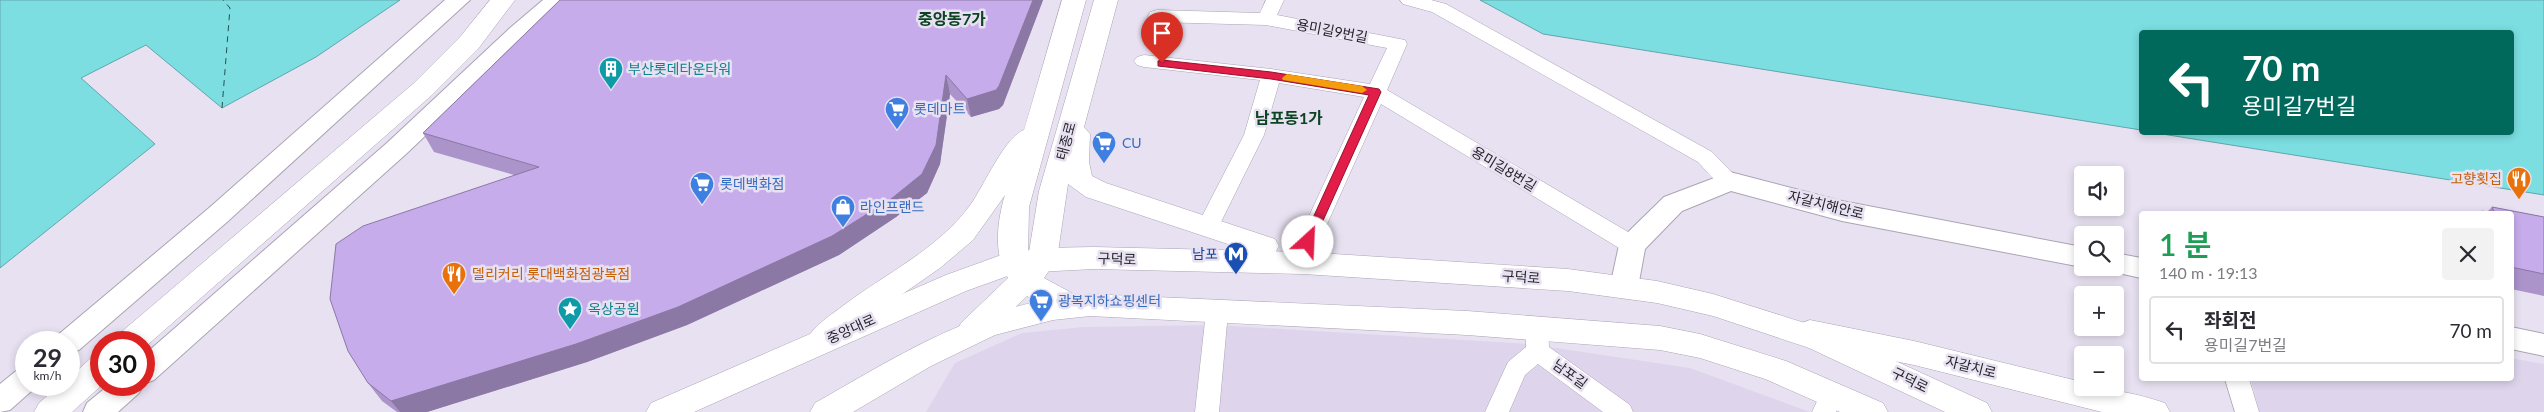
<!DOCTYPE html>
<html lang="ko">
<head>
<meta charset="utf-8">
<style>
  :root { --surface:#fff; --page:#f2f2f3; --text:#2b2b33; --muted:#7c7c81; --line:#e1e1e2 }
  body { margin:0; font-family:Lato,"Noto Sans KR",sans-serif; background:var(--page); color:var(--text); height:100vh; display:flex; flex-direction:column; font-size:19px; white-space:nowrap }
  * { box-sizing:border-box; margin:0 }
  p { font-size:16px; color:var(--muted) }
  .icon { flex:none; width:28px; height:28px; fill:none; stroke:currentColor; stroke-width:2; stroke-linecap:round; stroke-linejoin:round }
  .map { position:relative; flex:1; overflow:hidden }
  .sheet { position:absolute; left:2139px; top:211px; width:375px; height:170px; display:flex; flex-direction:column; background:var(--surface); border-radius:5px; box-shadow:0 2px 8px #0003 }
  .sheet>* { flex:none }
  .banner { position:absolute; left:2139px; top:30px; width:375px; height:105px; border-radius:5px; box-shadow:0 2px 8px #0003; background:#00695c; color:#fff; overflow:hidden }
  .tools { position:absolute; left:2074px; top:166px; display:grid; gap:10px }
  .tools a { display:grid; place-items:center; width:50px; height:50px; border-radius:5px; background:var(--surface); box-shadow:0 2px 8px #0003; font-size:25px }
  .speed { position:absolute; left:15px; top:331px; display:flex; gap:10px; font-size:25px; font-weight:700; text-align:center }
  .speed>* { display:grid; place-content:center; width:65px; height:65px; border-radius:50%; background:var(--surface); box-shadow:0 2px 8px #0003; line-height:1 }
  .speed small { font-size:12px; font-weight:400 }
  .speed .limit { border:8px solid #d22; background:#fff; color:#111 }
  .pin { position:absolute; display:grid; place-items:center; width:42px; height:42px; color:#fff; margin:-51px -21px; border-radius:50% 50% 50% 0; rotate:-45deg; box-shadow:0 0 5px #0007 }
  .pin .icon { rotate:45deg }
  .me { position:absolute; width:55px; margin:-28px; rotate:25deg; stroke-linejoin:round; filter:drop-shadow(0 0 4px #0008) }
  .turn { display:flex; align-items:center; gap:18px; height:105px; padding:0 20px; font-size:22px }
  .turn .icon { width:65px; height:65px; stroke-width:2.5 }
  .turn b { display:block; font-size:35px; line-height:42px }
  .round { display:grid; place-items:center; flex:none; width:52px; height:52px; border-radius:5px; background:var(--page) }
  .headline { display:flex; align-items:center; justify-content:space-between; height:85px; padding:0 20px }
  h1 { font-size:30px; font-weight:600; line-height:38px; color:#1e9e55 }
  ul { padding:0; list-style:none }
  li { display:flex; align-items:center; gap:15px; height:68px; margin:0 10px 8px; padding:0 10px; border:2px solid var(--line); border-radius:5px }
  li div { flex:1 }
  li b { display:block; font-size:19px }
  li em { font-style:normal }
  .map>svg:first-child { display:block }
  .built { fill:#ded5ec }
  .water { fill:#7cdee1; stroke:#62a6aa }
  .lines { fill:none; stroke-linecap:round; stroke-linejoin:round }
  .ferry { stroke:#245152; stroke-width:1; stroke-dasharray:6 5; stroke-linecap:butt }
  .minor-casing { stroke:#aba4b3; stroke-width:1 }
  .tertiary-casing { stroke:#aba4b3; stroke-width:2 }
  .secondary-casing { stroke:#aba4b3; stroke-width:1 }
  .primary-casing { stroke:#aba4b3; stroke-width:1 }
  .minor { fill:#fff; fill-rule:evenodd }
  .tertiary { fill:#fff; fill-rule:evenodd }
  .secondary { fill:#fff; fill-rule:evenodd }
  .primary { fill:#fff; fill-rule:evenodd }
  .wall { fill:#ab94ca }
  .shaded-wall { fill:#8b78a4 }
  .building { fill:#c7aceb; stroke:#8b78a4 }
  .route { fill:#e11d48; stroke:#92132f }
  .slow { fill:#f59e0b }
  .labels { text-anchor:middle; stroke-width:5; stroke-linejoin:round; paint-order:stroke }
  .street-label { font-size:14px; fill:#27252b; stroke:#e8e1f1 }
  .culture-label { font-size:14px; fill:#0d838f; stroke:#e8e1f1; text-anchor:start }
  .shop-label { font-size:14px; fill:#366cbe; stroke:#e8e1f1; text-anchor:start }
  .food-label { font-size:14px; fill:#c56008; stroke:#e8e1f1; text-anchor:end }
  .transit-label { font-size:14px; fill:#164399; stroke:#e8e1f1; text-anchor:end }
  .quarter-label { font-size:16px; font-weight:bold; fill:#0c4423; stroke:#e8e1f1 }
</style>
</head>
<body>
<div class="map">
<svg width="2544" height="412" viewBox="0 0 2544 412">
  <rect width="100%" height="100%" fill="#e8e1f1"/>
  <!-- built -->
  <path class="built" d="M1216,325L1529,344L1690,368L1810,412H926L955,363L1022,333L1083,327Z
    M2511,358L2544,364V412H2259L2251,379H2511Z"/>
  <!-- water -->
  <path class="water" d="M0,0H400L316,57L222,108L146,45L81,78L155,144L0,268Z
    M1480,0H2544V195L2156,133L2511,132V32H2141V130L1543,34Z"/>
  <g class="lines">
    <!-- ferry -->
    <path class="ferry" d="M222,108L230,8L223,0"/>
    <defs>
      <path id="minor" d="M1266,0H1284L1277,15L1405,40L1407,44L1387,90L1640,239L1643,245L1640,251L1632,253L1624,251L1381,104L1319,242L1311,269L1303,271L1295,269L1292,263L1297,242L1364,97L1279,83L1264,135L1219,226L1216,232L1208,234L1200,232L1197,226L1244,135L1260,80L1144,67L1137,65L1134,61L1137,57L1144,55L1271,69L1370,84L1387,48L1266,25L1157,22L1150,20L1148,16L1150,12L1157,10L1260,13Z
        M1400,0H1431L1446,4L1712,152L1740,181L1737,186C1720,191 1709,173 1698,162L1432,12L1403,4Z
        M1217,303L1225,306L1228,312L1219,412H1195L1206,312L1209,306Z
        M1537,318L1545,321L1548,327L1549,347L1630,405L1633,412H1603L1538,364L1525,375L1509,412H1485L1508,362L1526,347V327L1529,321Z
        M2225,379H2249L2259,412H2235Z
        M1832,383L1840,386L1844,393L1836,412H1812L1824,386Z"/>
      <path id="tertiary" d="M445,0H470L227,222L79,350L69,353V342H55L59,334L209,208Z
        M543,0H568L406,154L154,380L144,384V355L388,142L510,28Z
        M1730,172L1842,201L2082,247V267L1842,221L1731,191L1682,211L1645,249L1638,287L1634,295L1624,298L1614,295L1610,287L1619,245L1622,238L1664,197Z
        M2115,253L2141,258V278L2105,270L2104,268H2115Z
        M2511,327L2544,334V356L2511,349Z
        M26,367V385H38L36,387L10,410L0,412V384L16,371Z
        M109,385H144L139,393L118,412H83L87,403Z"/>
      <path id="secondary" d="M490,0H515L478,49L432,95L144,348V342H115L119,334L414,83L460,37Z
        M1062,0H1086L1029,207L1028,258L1039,191L1094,0H1118L1084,127L1090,134L1089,162L1092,176L1106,183L1275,239L1279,246L1275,253L1265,257L1255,253L1086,197L1068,184L1057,259L1044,278L1081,298L1086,306L1081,314C1062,320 1043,306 1027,296L983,339L972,343L961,339L957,331L961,323L1008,278C993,255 997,221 1005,195L973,240L940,268L881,309L833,347L822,351L811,347L807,339C814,326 828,317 840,308C884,274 938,250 971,204C983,187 1006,135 1024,130Z
        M1810,320L1914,341L2082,382V388C2111,388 2138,394 2165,403L2170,412H2102L1914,365L1810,344L1799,340L1795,332L1799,324Z
        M101,356L102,385L72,412H34L39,403L60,385H69V378L90,359Z"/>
      <path id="primary" d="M1094,247L1303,252L1568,269L1657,281L1713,294L1830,331L1987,403L1992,412H1945L1809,348L1713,316L1657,303L1568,291L1303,274L1094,269L1016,273L966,291L694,412H646L651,403L946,275L1004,254L1043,248Z
        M1090,294L1467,311L1660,326L1700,334L1786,361L1883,403L1888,412H1840L1765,379L1700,358L1660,350L1467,335L1090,316L1053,320L995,335L931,366L853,412H810L815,403C908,350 980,303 1090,294Z"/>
    </defs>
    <!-- minor casing -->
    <use href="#minor" class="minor-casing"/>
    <!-- tertiary casing -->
    <use href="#tertiary" class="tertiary-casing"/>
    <!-- secondary casing -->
    <use href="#secondary" class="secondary-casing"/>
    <!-- primary casing -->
    <use href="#primary" class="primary-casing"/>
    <!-- minor -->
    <use href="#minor" class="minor"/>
    <!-- tertiary -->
    <use href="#tertiary" class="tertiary"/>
    <!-- secondary -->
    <use href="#secondary" class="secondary"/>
    <!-- primary -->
    <use href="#primary" class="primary"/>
  </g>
  <!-- wall -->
  <path class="wall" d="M560,0H1043L1003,105L999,109L971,117L950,94L940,164L927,193L896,217L839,255L687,325L587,362L427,412H397L382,401L368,383L514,175L434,152L423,133Z
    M2492,207L2544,217V296L2511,289V214H2480L2482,211L2487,212Z"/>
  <!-- shaded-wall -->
  <path class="shaded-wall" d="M1033,0H1043L1003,105L999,109L971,117L967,99Z
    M946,75L950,94L940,164L927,193L896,217L839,255L687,325L587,362L427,412H400L391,401Z"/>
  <!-- building -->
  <path class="building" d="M560,0H1033L999,86L996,90L967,99L946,75L936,145L922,174L891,199L832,236L678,307L576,344L391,401L368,383L348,351L330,299L336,244L363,226L539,167L423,133Z
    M2492,207L2544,217V274L2511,267V214H2495Z
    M2482,211L2494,214H2483Z"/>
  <!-- route -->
  <path class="route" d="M1162,60L1271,72L1379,89L1381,92L1312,245H1304L1302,242L1369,95L1271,79L1158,66V61Z"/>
  <!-- slow -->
  <path class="slow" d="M1287,74L1362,86L1367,90L1362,93L1283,80L1282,78Z"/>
  <!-- icons -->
  <defs>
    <symbol id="building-pin" viewBox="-11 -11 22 30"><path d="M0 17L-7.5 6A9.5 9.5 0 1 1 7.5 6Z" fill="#0f9aa8" stroke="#e8e1f1"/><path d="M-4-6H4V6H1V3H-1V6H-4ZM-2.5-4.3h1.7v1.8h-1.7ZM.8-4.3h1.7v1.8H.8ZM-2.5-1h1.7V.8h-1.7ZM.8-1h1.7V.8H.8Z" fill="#fff"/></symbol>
    <symbol id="supermarket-pin" viewBox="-11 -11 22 30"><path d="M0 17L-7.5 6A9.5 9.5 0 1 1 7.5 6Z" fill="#3f7fe0" stroke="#e8e1f1"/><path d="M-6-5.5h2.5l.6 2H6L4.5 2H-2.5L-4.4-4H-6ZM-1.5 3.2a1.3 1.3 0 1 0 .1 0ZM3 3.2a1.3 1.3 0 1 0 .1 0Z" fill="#fff"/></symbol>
    <symbol id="restaurant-pin" viewBox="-11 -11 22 30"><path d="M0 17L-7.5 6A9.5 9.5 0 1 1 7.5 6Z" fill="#e8710a" stroke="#e8e1f1"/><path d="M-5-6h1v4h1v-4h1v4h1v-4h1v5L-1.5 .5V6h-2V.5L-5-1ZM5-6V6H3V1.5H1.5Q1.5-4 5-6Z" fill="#fff"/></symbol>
    <symbol id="shop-pin" viewBox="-11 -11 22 30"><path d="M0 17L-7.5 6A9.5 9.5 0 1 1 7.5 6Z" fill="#3f7fe0" stroke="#e8e1f1"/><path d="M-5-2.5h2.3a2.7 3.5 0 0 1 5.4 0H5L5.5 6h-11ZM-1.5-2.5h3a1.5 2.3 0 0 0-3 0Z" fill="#fff"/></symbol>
    <symbol id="metro-pin" viewBox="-11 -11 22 30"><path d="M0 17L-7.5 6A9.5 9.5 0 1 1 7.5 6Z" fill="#1a4fb4" stroke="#e8e1f1"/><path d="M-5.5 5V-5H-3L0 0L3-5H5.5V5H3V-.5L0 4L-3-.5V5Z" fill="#fff"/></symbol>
    <symbol id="sight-pin" viewBox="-11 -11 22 30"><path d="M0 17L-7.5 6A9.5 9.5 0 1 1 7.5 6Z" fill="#0f9aa8" stroke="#e8e1f1"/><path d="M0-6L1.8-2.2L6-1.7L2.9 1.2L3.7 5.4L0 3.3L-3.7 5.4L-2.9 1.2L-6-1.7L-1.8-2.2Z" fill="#fff"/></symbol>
  </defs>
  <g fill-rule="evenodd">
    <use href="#building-pin" x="597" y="55" width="28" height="38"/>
    <use href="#supermarket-pin" x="883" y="95" width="28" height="38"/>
    <use href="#supermarket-pin" x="1090" y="129" width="28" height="38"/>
    <use href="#restaurant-pin" x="2505" y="165" width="28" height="38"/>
    <use href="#supermarket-pin" x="688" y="170" width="28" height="38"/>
    <use href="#shop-pin" x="829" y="193" width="28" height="38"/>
    <use href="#metro-pin" x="1222" y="240" width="28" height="38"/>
    <use href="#restaurant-pin" x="440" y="260" width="28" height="38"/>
    <use href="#supermarket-pin" x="1027" y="287" width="28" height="38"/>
    <use href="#sight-pin" x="556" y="295" width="28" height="38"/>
  </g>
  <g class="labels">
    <!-- street labels -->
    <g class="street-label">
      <text transform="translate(1332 31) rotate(11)" y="5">용미길9번길</text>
      <text transform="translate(1066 141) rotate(-75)" y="5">태종로</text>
      <text transform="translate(1504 169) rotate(31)" y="5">용미길8번길</text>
      <text transform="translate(1826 205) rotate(14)" y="5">자갈치해안로</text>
      <text transform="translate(1117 259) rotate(2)" y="5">구덕로</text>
      <text transform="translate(1521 277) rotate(4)" y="5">구덕로</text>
      <text transform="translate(851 329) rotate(-24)" y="5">중앙대로</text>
      <text transform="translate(1971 367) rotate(14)" y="5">자갈치로</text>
      <text transform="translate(1570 374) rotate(36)" y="5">남포길</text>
      <text transform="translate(1910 380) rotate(26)" y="5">구덕로</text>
    </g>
    <!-- culture labels -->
    <g class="culture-label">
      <text x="628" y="74">부산롯데타운타워</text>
      <text x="588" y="314">옥상공원</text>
    </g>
    <!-- shop labels -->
    <g class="shop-label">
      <text x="914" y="114">롯데마트</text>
      <text x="1122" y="148">CU</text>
      <text x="720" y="189">롯데백화점</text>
      <text x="860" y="212">라인프랜드</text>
      <text x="1058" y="306">광복지하쇼핑센터</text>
    </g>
    <!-- food labels -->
    <g class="food-label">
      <text x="2502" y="184">고향횟집</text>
      <text x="472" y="279" text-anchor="start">델리커리 롯대백화점광복점</text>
    </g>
    <!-- transit labels -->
    <g class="transit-label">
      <text x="1218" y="259">남포</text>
    </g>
    <!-- quarter labels -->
    <g class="quarter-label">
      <text x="952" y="25">중앙동7가</text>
      <text x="1289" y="124">남포동1가</text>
    </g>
  </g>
</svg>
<div class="tools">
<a><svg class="icon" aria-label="sound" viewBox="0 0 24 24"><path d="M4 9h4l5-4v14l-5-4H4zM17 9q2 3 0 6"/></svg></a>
<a><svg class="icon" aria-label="search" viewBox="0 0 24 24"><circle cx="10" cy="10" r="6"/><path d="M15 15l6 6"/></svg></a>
<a>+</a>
<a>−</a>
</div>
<div class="speed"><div>29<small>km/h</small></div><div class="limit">30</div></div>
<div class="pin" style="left:1162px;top:63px;background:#d93025"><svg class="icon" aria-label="arrive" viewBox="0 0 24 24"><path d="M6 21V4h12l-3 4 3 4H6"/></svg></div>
<svg class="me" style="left:1308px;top:242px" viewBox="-20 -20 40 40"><circle r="19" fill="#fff"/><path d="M0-13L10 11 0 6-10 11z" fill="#e11d48"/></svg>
<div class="banner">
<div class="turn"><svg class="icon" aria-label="left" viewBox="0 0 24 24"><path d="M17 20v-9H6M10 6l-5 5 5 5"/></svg><div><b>70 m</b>용미길7번길</div></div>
</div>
<section class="sheet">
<div class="headline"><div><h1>1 분</h1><p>140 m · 19:13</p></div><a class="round"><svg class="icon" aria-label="close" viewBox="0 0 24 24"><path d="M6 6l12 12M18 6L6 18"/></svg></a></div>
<ul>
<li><svg class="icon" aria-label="left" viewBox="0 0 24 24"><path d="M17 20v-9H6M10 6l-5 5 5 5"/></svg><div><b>좌회전</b><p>용미길7번길</p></div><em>70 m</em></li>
</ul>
</section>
</div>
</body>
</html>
